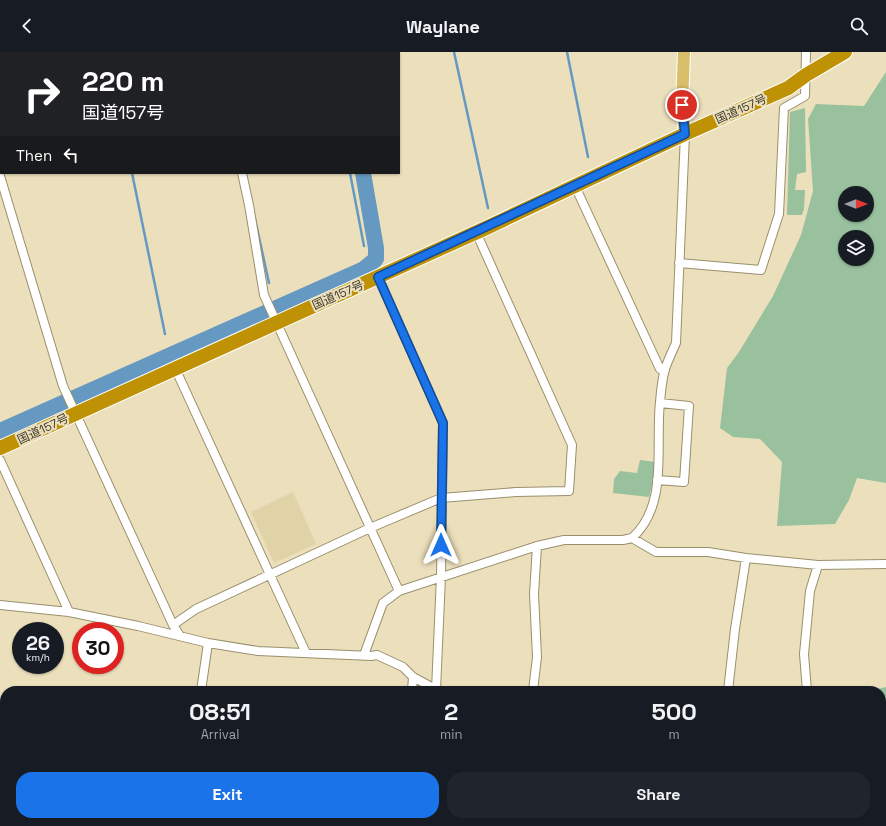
<!DOCTYPE html>
<html lang="en">
<head>
<meta charset="utf-8">
<style>
  :root { --surface:#171b24; --page:#20242c; --text:#f1f3f6; --muted:#9ea1a6; --accent:#1a73e8 }
  body { margin:0; font-family:"Space Grotesk","Noto Sans JP",sans-serif; background:var(--page); color:var(--text); height:100vh; display:flex; flex-direction:column; font-size:15px; white-space:nowrap }
  * { box-sizing:border-box; margin:0 }
  p { font-size:13px; color:var(--muted) }
  .icon { flex:none; width:22px; height:22px; fill:none; stroke:currentColor; stroke-width:2; stroke-linecap:round; stroke-linejoin:round }
  .map { position:relative; flex:1; overflow:hidden }
  .side { position:absolute; left:0px; top:634px; width:886px; height:140px; display:flex; flex-direction:column; background:var(--surface); border-radius:16px 16px 0 0; box-shadow:0 1px 3px #0004 }
  .side>* { flex:none }
  .banner { position:absolute; left:0px; top:0px; width:400px; height:122px; box-shadow:0 1px 3px #0004; background:#202124; color:#fff; overflow:hidden }
  .needle { width:26px; rotate:90deg }
  .fabs { position:absolute; left:838px; top:134px; display:grid; gap:8px }
  .fabs a { display:grid; place-items:center; width:36px; height:36px; border-radius:50%; background:var(--surface); box-shadow:0 1px 3px #0004; font-size:20px }
  .speed { position:absolute; left:12px; top:570px; display:flex; gap:8px; font-size:20px; font-weight:700; text-align:center }
  .speed>* { display:grid; place-content:center; width:52px; height:52px; border-radius:50%; background:var(--surface); box-shadow:0 1px 3px #0004; line-height:1 }
  .speed small { font-size:10px; font-weight:400 }
  .speed .limit { border:6px solid #d22; background:#fff; color:#111 }
  .pin { position:absolute; display:grid; place-items:center; width:34px; height:34px; color:#fff; margin:-17px; border:2px solid #fff; border-radius:50%; box-shadow:0 1px 4px #0007 }
  .me { position:absolute; width:44px; margin:-22px; rotate:0deg; stroke-linejoin:round; filter:drop-shadow(0 0 3px #0008) }
  .turn { display:flex; align-items:center; gap:14px; height:84px; padding:0 16px; font-size:18px }
  .turn .icon { width:52px; height:52px; stroke-width:2.5 }
  .turn b { display:block; font-size:28px; line-height:34px }
  .then { display:flex; align-items:center; height:38px; padding:0 16px; background:#0003; gap:8px; font-size:15px }
  .eta { display:flex; justify-content:space-evenly; align-items:center; height:68px; text-align:center }
  .eta b { font-size:24px; font-weight:700; line-height:28px }
  .cta { display:flex; gap:8px; margin-top:auto; padding:8px 16px }
  .cta a { flex:1; height:46px; border-radius:16px; background:var(--accent); color:#fff; font-size:16px; font-weight:700; line-height:46px; text-align:center }
  .cta a+a { background:var(--page); color:var(--text) }
  header { display:flex; justify-content:space-between; align-items:center; height:52px; padding:0 16px; background:var(--surface); font-size:18px; font-weight:700 }
  .map>svg:first-child { display:block }
  .built { fill:#e1d3a8 }
  .green { fill:#99c19d; fill-rule:evenodd }
  .lines { fill:none; stroke-linecap:round; stroke-linejoin:round }
  .stream { stroke:#6599c1; stroke-width:2.5 }
  .river { stroke:#6599c1; stroke-width:16 }
  .street-casing { stroke:#9a8f6d; stroke-width:10 }
  .primary-casing { stroke:#fff; stroke-width:14 }
  .highway-casing { stroke:#fff; stroke-width:16 }
  .street { stroke:#fff; stroke-width:8 }
  .primary { stroke:#d9be69; stroke-width:12 }
  .highway { stroke:#bf9205; stroke-width:14 }
  .rail-casing { stroke:#645d4b; stroke-width:4 }
  .rail { stroke:#ece0bc; stroke-width:2.5; stroke-dasharray:8; stroke-linecap:butt }
  .route-casing { stroke:#114b97; stroke-width:10 }
  .route { stroke:#1a73e8; stroke-width:7 }
  .labels { text-anchor:middle; stroke-width:4; stroke-linejoin:round; paint-order:stroke }
  .street-label { font-size:12px; fill:#403b2d; stroke:#ece0bc }
</style>
</head>
<body>
<header><svg class="icon" aria-label="back" viewBox="0 0 24 24"><path d="M15 5l-7 7 7 7"/></svg>Waylane<svg class="icon" aria-label="search" viewBox="0 0 24 24"><circle cx="10" cy="10" r="6"/><path d="M15 15l6 6"/></svg></header>
<div class="map">
<svg width="886" height="774" viewBox="0 0 886 774">
  <rect width="100%" height="100%" fill="#ece0bc"/>
  <!-- built -->
  <path class="built" d="M293,440L316,492L274,511L251,460Z"/>
  <!-- green -->
  <path class="green" d="M886,20V431L857,426L849,448L835,472L777,474L782,410L760,387L733,385L720,376L727,316L739,300L773,244L801,183L813,139L808,67L816,52L864,54ZM845,141H867V163H845ZM845,185H867V207H845Z
    M805,56L806,120L797,122L795,138H805L804,157L802,163H787L790,60Z
    M640,408L656,410L654,426L649,445L613,441L614,427L620,419L637,421Z
    M886,635V758L881,756V639H869Z
    M0,744L5,747V769H81L89,774H0Z"/>
  <g class="lines">
    <!-- stream -->
    <path class="stream" d="M220,0V1
      M326,0L327,1
      M454,0L488,156
      M567,0L588,105
      M132,121L165,282
      M350,121L364,194
      M255,167L269,231"/>
    <!-- river -->
    <path class="river" d="M339,0V1
      M0,379L364,217L376,207V196L363,121
      M0,722L5,724
      M131,769L141,774"/>
    <defs>
      <path id="street" d="M215,0V1
        M16,1L17,0
        M0,15L1,14
        M242,121L249,153L264,243L399,539
        M0,124L63,334L173,573L180,584
        M575,134L660,317L665,318
        M679,211L761,218L779,162L784,56L805,44L806,0
        M378,225L443,371L441,524L436,638
        M175,316L306,601
        M0,408L69,560
        M657,428L684,430L689,354L660,351
        M632,486C669,453 655,395 660,350C661,339 662,327 665,317C668,308 672,300 676,291L685,82
        M0,553L69,560L138,574L208,591L258,599L371,604L377,603L403,615L413,625L439,639
        M173,573L196,557L370,476L441,446L516,440L569,439L572,393L476,180
        M364,603L383,551L399,539L537,494L564,488H623L632,486L656,500H708L746,506L818,513L886,512
        M201,639L208,591
        M412,639L413,625
        M533,639L537,605L534,542L537,494
        M728,639L735,577L746,506
        M807,639L804,602L810,539L818,513
        M194,769L196,774
        M635,769L636,774
        M861,769L862,774
        M374,774L375,769
        M697,774L699,769"/>
      <path id="primary" d="M684,0L682,53L685,82"/>
      <path id="highway" d="M0,396L486,176L685,82L788,36L806,23L845,0"/>
    </defs>
    <!-- street casing -->
    <use href="#street" class="street-casing"/>
    <!-- primary casing -->
    <use href="#primary" class="primary-casing"/>
    <!-- highway casing -->
    <use href="#highway" class="highway-casing"/>
    <!-- street -->
    <use href="#street" class="street"/>
    <!-- primary -->
    <use href="#primary" class="primary"/>
    <!-- highway -->
    <use href="#highway" class="highway"/>
    <defs>
      <path id="rail" d="M97,1L102,0
        M0,20H1"/>
    </defs>
    <!-- rail casing -->
    <use href="#rail" class="rail-casing"/>
    <!-- rail -->
    <use href="#rail" class="rail"/>
  </g>
  <g class="lines">
    <defs>
      <path id="route" d="M441,493L443,371L378,225L685,82L682,53"/>
    </defs>
    <!-- route casing -->
    <use href="#route" class="route-casing"/>
    <!-- route -->
    <use href="#route" class="route"/>
  </g>
  <g class="labels">
    <!-- street labels -->
    <g class="street-label">
      <text transform="translate(741 57) rotate(-24)" y="4">国道157号</text>
      <text transform="translate(338 243) rotate(-24)" y="4">国道157号</text>
      <text transform="translate(43 377) rotate(-25)" y="4">国道157号</text>
    </g>
  </g>
</svg>
<div class="fabs">
<a><svg class="needle" viewBox="-14 -14 28 28"><path d="M0-13l5 13h-10z" fill="#e53935"/><path d="M0 13l5-13h-10z" fill="#9ea1a6"/></svg></a>
<a><svg class="icon" aria-label="layers" viewBox="0 0 24 24"><path d="M12 4l9 5-9 5-9-5zM3 14l9 5 9-5"/></svg></a>
</div>
<div class="speed"><div>26<small>km/h</small></div><div class="limit">30</div></div>
<div class="pin" style="left:682px;top:53px;background:#d93025"><svg class="icon" aria-label="arrive" viewBox="0 0 24 24"><path d="M6 21V4h12l-3 4 3 4H6"/></svg></div>
<svg class="me" style="left:441px;top:493px" viewBox="-20 -20 40 40"><path d="M0-17L14 15 0 8-14 15z" fill="#1a73e8" stroke="#fff" stroke-width="4"/></svg>
<div class="banner">
<div class="turn"><svg class="icon" aria-label="right" viewBox="0 0 24 24"><path d="M7 20v-9h11M14 6l5 5-5 5"/></svg><div><b>220 m</b>国道157号</div></div>
<div class="then">Then<svg class="icon" aria-label="left" viewBox="0 0 24 24"><path d="M17 20v-9H6M10 6l-5 5 5 5"/></svg></div>
</div>
<section class="side">
<div class="eta">
<div><b>08:51</b><p>Arrival</p></div>
<div><b>2</b><p>min</p></div>
<div><b>500</b><p>m</p></div>
</div>
<div class="cta"><a>Exit</a><a>Share</a></div>
</section>
</div>
</body>
</html>
